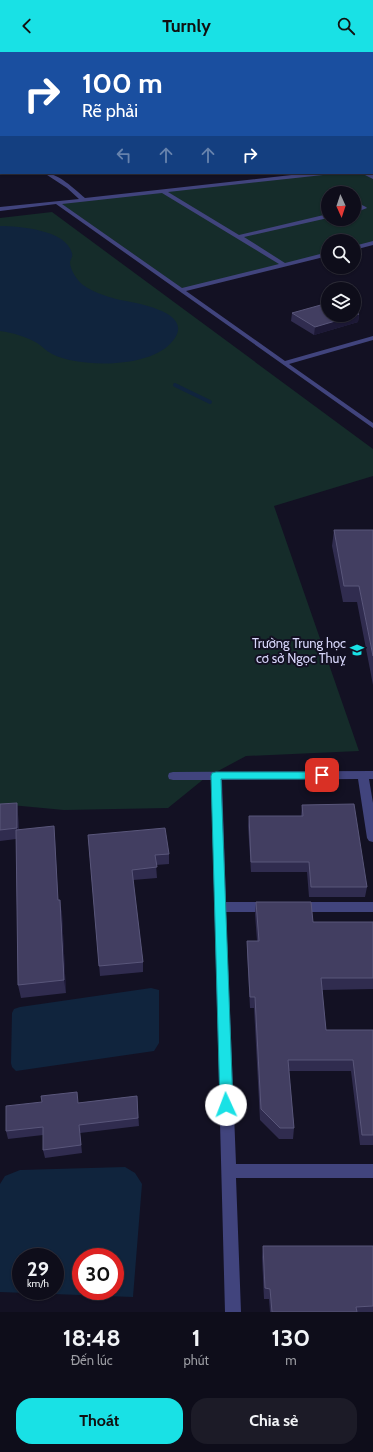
<!DOCTYPE html>
<html lang="vi">
<head>
<meta charset="utf-8">
<style>
  :root { --surface:#0e0d1a; --page:#1c1b27; --text:#f1f3f6; --muted:#9b9ca2; --line:#2e2d39; --accent:#19e1e5 }
  body { margin:0; font-family:Cabin,sans-serif; background:var(--page); color:var(--text); height:100vh; display:flex; flex-direction:column; font-size:15px; white-space:nowrap }
  * { box-sizing:border-box; margin:0 }
  p { font-size:13px; color:var(--muted) }
  .icon { flex:none; width:22px; height:22px; fill:none; stroke:currentColor; stroke-width:2; stroke-linecap:round; stroke-linejoin:round }
  .map { position:relative; height:1260px; overflow:hidden }
  .side { display:flex; flex-direction:column; background:var(--surface); flex:1 }
  .side>* { flex:none }
  .hud { position:absolute; left:0px; top:0px; width:373px; height:122px; box-shadow:0 1px 3px #0004,0 0 0 1px var(--line); background:#1a4fa0; color:#fff; overflow:hidden }
  .needle { width:26px; rotate:177deg }
  .tools { position:absolute; left:321px; top:134px; display:grid; gap:8px }
  .tools a { display:grid; place-items:center; width:40px; height:40px; border-radius:50%; background:var(--surface); box-shadow:0 1px 3px #0004,0 0 0 1px var(--line); font-size:20px }
  .speed { position:absolute; left:12px; top:1196px; display:flex; gap:8px; font-size:20px; font-weight:700; text-align:center }
  .speed>* { display:grid; place-content:center; width:52px; height:52px; border-radius:50%; background:var(--surface); box-shadow:0 1px 3px #0004,0 0 0 1px var(--line); line-height:1 }
  .speed small { font-size:10px; font-weight:400 }
  .speed .limit { border:6px solid #d22; background:#fff; color:#111 }
  .pin { position:absolute; display:grid; place-items:center; width:34px; height:34px; color:#fff; margin:-17px; border-radius:8px; box-shadow:0 2px 6px #0006 }
  .me { position:absolute; width:44px; margin:-22px; rotate:358deg; stroke-linejoin:round; filter:drop-shadow(0 0 3px #0008) }
  .turn { display:flex; align-items:center; gap:14px; height:84px; padding:0 16px; font-size:18px }
  .turn .icon { width:52px; height:52px; stroke-width:2.5 }
  .turn b { display:block; font-size:28px; line-height:34px }
  .lanes { display:flex; align-items:center; height:38px; padding:0 16px; background:#0003; justify-content:center; gap:20px; direction:ltr }
  .lanes .off { opacity:.35 }
  .eta { display:flex; justify-content:space-evenly; align-items:center; height:68px; text-align:center }
  .eta b { font-size:24px; font-weight:800; line-height:28px }
  .primary-button { display:flex; gap:8px; margin-top:auto; padding:8px 16px }
  .primary-button a { flex:1; height:46px; border-radius:16px; background:var(--accent); color:#111; font-size:16px; font-weight:800; line-height:46px; text-align:center }
  .primary-button a+a { background:var(--page); color:var(--text) }
  header { display:flex; justify-content:space-between; align-items:center; height:52px; padding:0 16px; background:var(--accent); color:#111; font-size:18px; font-weight:800 }
  .map>svg:first-child { display:block }
  .green { fill:#152c2a; fill-rule:evenodd }
  .water { fill:#10243d; fill-rule:evenodd }
  .lines { fill:none; stroke-linecap:round; stroke-linejoin:round }
  .stream { stroke:#10243d; stroke-width:4 }
  .minor { fill:#41447d; fill-rule:evenodd }
  .major { fill:#b26aef; fill-rule:evenodd }
  .wall { fill:#302c4f }
  .shaded-wall { fill:#1d1936 }
  .building { fill:#423e61; stroke:#59567a }
  .route { fill:#19e1e5; stroke:#109295 }
  .labels { text-anchor:middle; stroke-width:4; stroke-linejoin:round; paint-order:stroke }
  .poi-label { font-size:13px; fill:#d8d7fb; stroke:#131123; text-anchor:end }
</style>
</head>
<body>
<header><svg class="icon" aria-label="back" viewBox="0 0 24 24"><path d="M15 5l-7 7 7 7"/></svg>Turnly<svg class="icon" aria-label="search" viewBox="0 0 24 24"><circle cx="10" cy="10" r="6"/><path d="M15 15l6 6"/></svg></header>
<div class="map">
<svg width="373" height="1260" viewBox="0 0 373 1260">
  <rect width="100%" height="100%" fill="#131123"/>
  <!-- green -->
  <path class="green" d="M317,121H364L373,125V191L354,196V189H328V202L181,238L58,151ZM328,141H354V167H328Z
    M52,160L373,397V424L274,454L359,699L246,704L205,726L168,756L64,758L0,752V166Z"/>
  <!-- water -->
  <path class="water" d="M0,174C20,174 66,178 72,201C73,205 71,206 70,210C70,218 77,228 83,233C93,240 105,244 116,247C135,251 201,260 170,292C147,316 80,316 52,302C46,299 42,294 37,291C25,284 13,281 0,279Z
    M151,936L159,938V991L154,999L16,1019L12,1015L11,1011L12,961L14,957L20,955Z
    M125,1115L135,1121L142,1132L133,1245L0,1240V1132L5,1124L20,1118ZM21,1205H55V1239H21ZM81,1205H115V1239H81Z"/>
  <g class="lines">
    <!-- stream -->
    <path class="stream" d="M175,333L210,350"/>
    <!-- minor -->
    <path class="minor" d="M118,0H123L124,1H119Z
      M132,0H135L136,1H131Z
      M149,0H154L155,1H150Z
      M164,0H170L171,1H165Z
      M208,0H213L214,1H209Z
      M0,5H1V7H0Z
      M372,30H373V32H372Z
      M0,37H1V39H0Z
      M0,48H1V50H0Z
      M372,74H373V77H372Z
      M0,79H1V81H0Z
      M0,109H1V111H0Z
      M44,121C59,121 74,137 85,146L309,121H326L323,123L168,140L239,183L328,162V166L244,185L285,211L328,200V204L186,239L285,309L373,284V288L289,312L373,371V376L56,152L0,159V155L79,147L67,136ZM162,141L279,212L182,236L62,152Z
      M361,121H368L373,123V127Z
      M331,137L337,141H330L328,139Z
      M354,149L366,155L367,156L354,161V157L359,156L354,153Z
      M373,189V193L354,198V194Z
      M373,719V727H369L373,751V790L369,789L367,786L358,727L222,728L226,850H269L273,851L275,855L273,859L269,860H226L236,1112H373V1126H236L241,1260H225L211,728H173L169,727L168,724L169,721L173,720Z
      M299,850H373V860H299L295,859L293,855L295,851Z"/>
    <!-- major -->
    <path class="major" d="M0,23H1V25H0Z"/>
  </g>
  <!-- wall -->
  <path class="wall" d="M292,261L359,262L358,270L314,283L291,269Z
    M334,478H373V633L357,550H343L332,494Z
    M0,752L18,762L19,777L55,787L58,848L62,861L66,941L21,946L18,933L16,787L0,789Z
    M302,753L367,835L365,845H309L307,820H251L248,774L249,764H301Z
    M88,783L169,802V812L156,813L157,826L133,828L143,910V920L100,924Z
    M256,850L313,870H373V937L322,938L326,978H373V1093H360L351,1019H289L294,1076L293,1087H279L260,1068L254,956H250L247,901V889H257L255,862Z
    M137,1044L139,1074L80,1081L82,1101L45,1106L43,1098V1083L8,1087L6,1079L78,1051Z
    M263,1194H373V1260H270L269,1247H264L262,1205Z"/>
  <!-- shaded-wall -->
  <path class="shaded-wall" d="M359,262L358,270L314,283L315,275Z
    M17,751L18,762L19,787L17,776Z
    M54,774L55,787L59,862L58,848Z
    M60,848L62,861L66,941L64,928Z"/>
  <!-- building -->
  <path class="building" d="M328,251V263H354V259L359,262L315,275L292,261Z
    M334,478H373V604L359,534H344Z
    M17,751V776L0,778V752Z
    M354,752L367,835H311L309,810H251L249,764H303L302,753Z
    M54,774L58,848H60L64,928L18,933L16,778Z
    M165,776L169,802L155,803L157,815L132,818L143,910L99,914L88,783Z
    M256,850H311L313,870H373V926H321L326,978H373V1083H362L353,1008H288L294,1076H280L261,1057L255,945H250L247,889H259Z
    M77,1040L78,1051L137,1044L138,1066L79,1073L81,1093L43,1098V1075L6,1079V1054L42,1050L41,1044Z
    M263,1194H373V1254L356,1255L357,1260H272L270,1237L265,1236Z"/>
  <!-- route -->
  <path class="route" d="M216,720H322L326,721L327,723L326,726L322,727H221L233,1053L231,1057L226,1059L222,1057L220,1053L211,724L212,721Z"/>
  <!-- icons -->
  <defs>
    <symbol id="school-bare" viewBox="-9 -9 18 18"><path d="M0-5L7-2L0 1L-7-2ZM-4 1L0 2.5L4 1V4Q0 6-4 4Z" fill="#19e1e5" stroke="#131123" stroke-width="2.5" paint-order="stroke"/></symbol>
  </defs>
  <g fill-rule="evenodd">
    <use href="#school-bare" x="347" y="588" width="20" height="20"/>
  </g>
  <g class="labels">
    <!-- poi labels -->
    <g class="poi-label">
      <text x="346" y="596">Trường Trung học<tspan x="346" dy="15">cơ sở Ngọc Thuỵ</tspan></text>
    </g>
  </g>
</svg>
<div class="tools">
<a><svg class="needle" viewBox="-14 -14 28 28"><path d="M0-13l5 13h-10z" fill="#e53935"/><path d="M0 13l5-13h-10z" fill="#9b9ca2"/></svg></a>
<a><svg class="icon" aria-label="search" viewBox="0 0 24 24"><circle cx="10" cy="10" r="6"/><path d="M15 15l6 6"/></svg></a>
<a><svg class="icon" aria-label="layers" viewBox="0 0 24 24"><path d="M12 4l9 5-9 5-9-5zM3 14l9 5 9-5"/></svg></a>
</div>
<div class="speed"><div>29<small>km/h</small></div><div class="limit">30</div></div>
<div class="pin" style="left:322px;top:723px;background:#d93025"><svg class="icon" aria-label="arrive" viewBox="0 0 24 24"><path d="M6 21V4h12l-3 4 3 4H6"/></svg></div>
<svg class="me" style="left:226px;top:1053px" viewBox="-20 -20 40 40"><circle r="19" fill="#fff"/><path d="M0-13L10 11 0 6-10 11z" fill="#19e1e5"/></svg>
<div class="hud">
<div class="turn"><svg class="icon" aria-label="right" viewBox="0 0 24 24"><path d="M7 20v-9h11M14 6l5 5-5 5"/></svg><div><b>100 m</b>Rẽ phải</div></div>
<div class="lanes"><svg class="icon off" aria-label="left" viewBox="0 0 24 24"><path d="M17 20v-9H6M10 6l-5 5 5 5"/></svg><svg class="icon off" aria-label="ahead" viewBox="0 0 24 24"><path d="M12 20V5M6 11l6-6 6 6"/></svg><svg class="icon off" aria-label="ahead" viewBox="0 0 24 24"><path d="M12 20V5M6 11l6-6 6 6"/></svg><svg class="icon" aria-label="right" viewBox="0 0 24 24"><path d="M7 20v-9h11M14 6l5 5-5 5"/></svg></div>
</div>
</div>
<section class="side">
<div class="eta">
<div><b>18:48</b><p>Đến lúc</p></div>
<div><b>1</b><p>phút</p></div>
<div><b>130</b><p>m</p></div>
</div>
<div class="primary-button"><a>Thoát</a><a>Chia sẻ</a></div>
</section>
</body>
</html>
